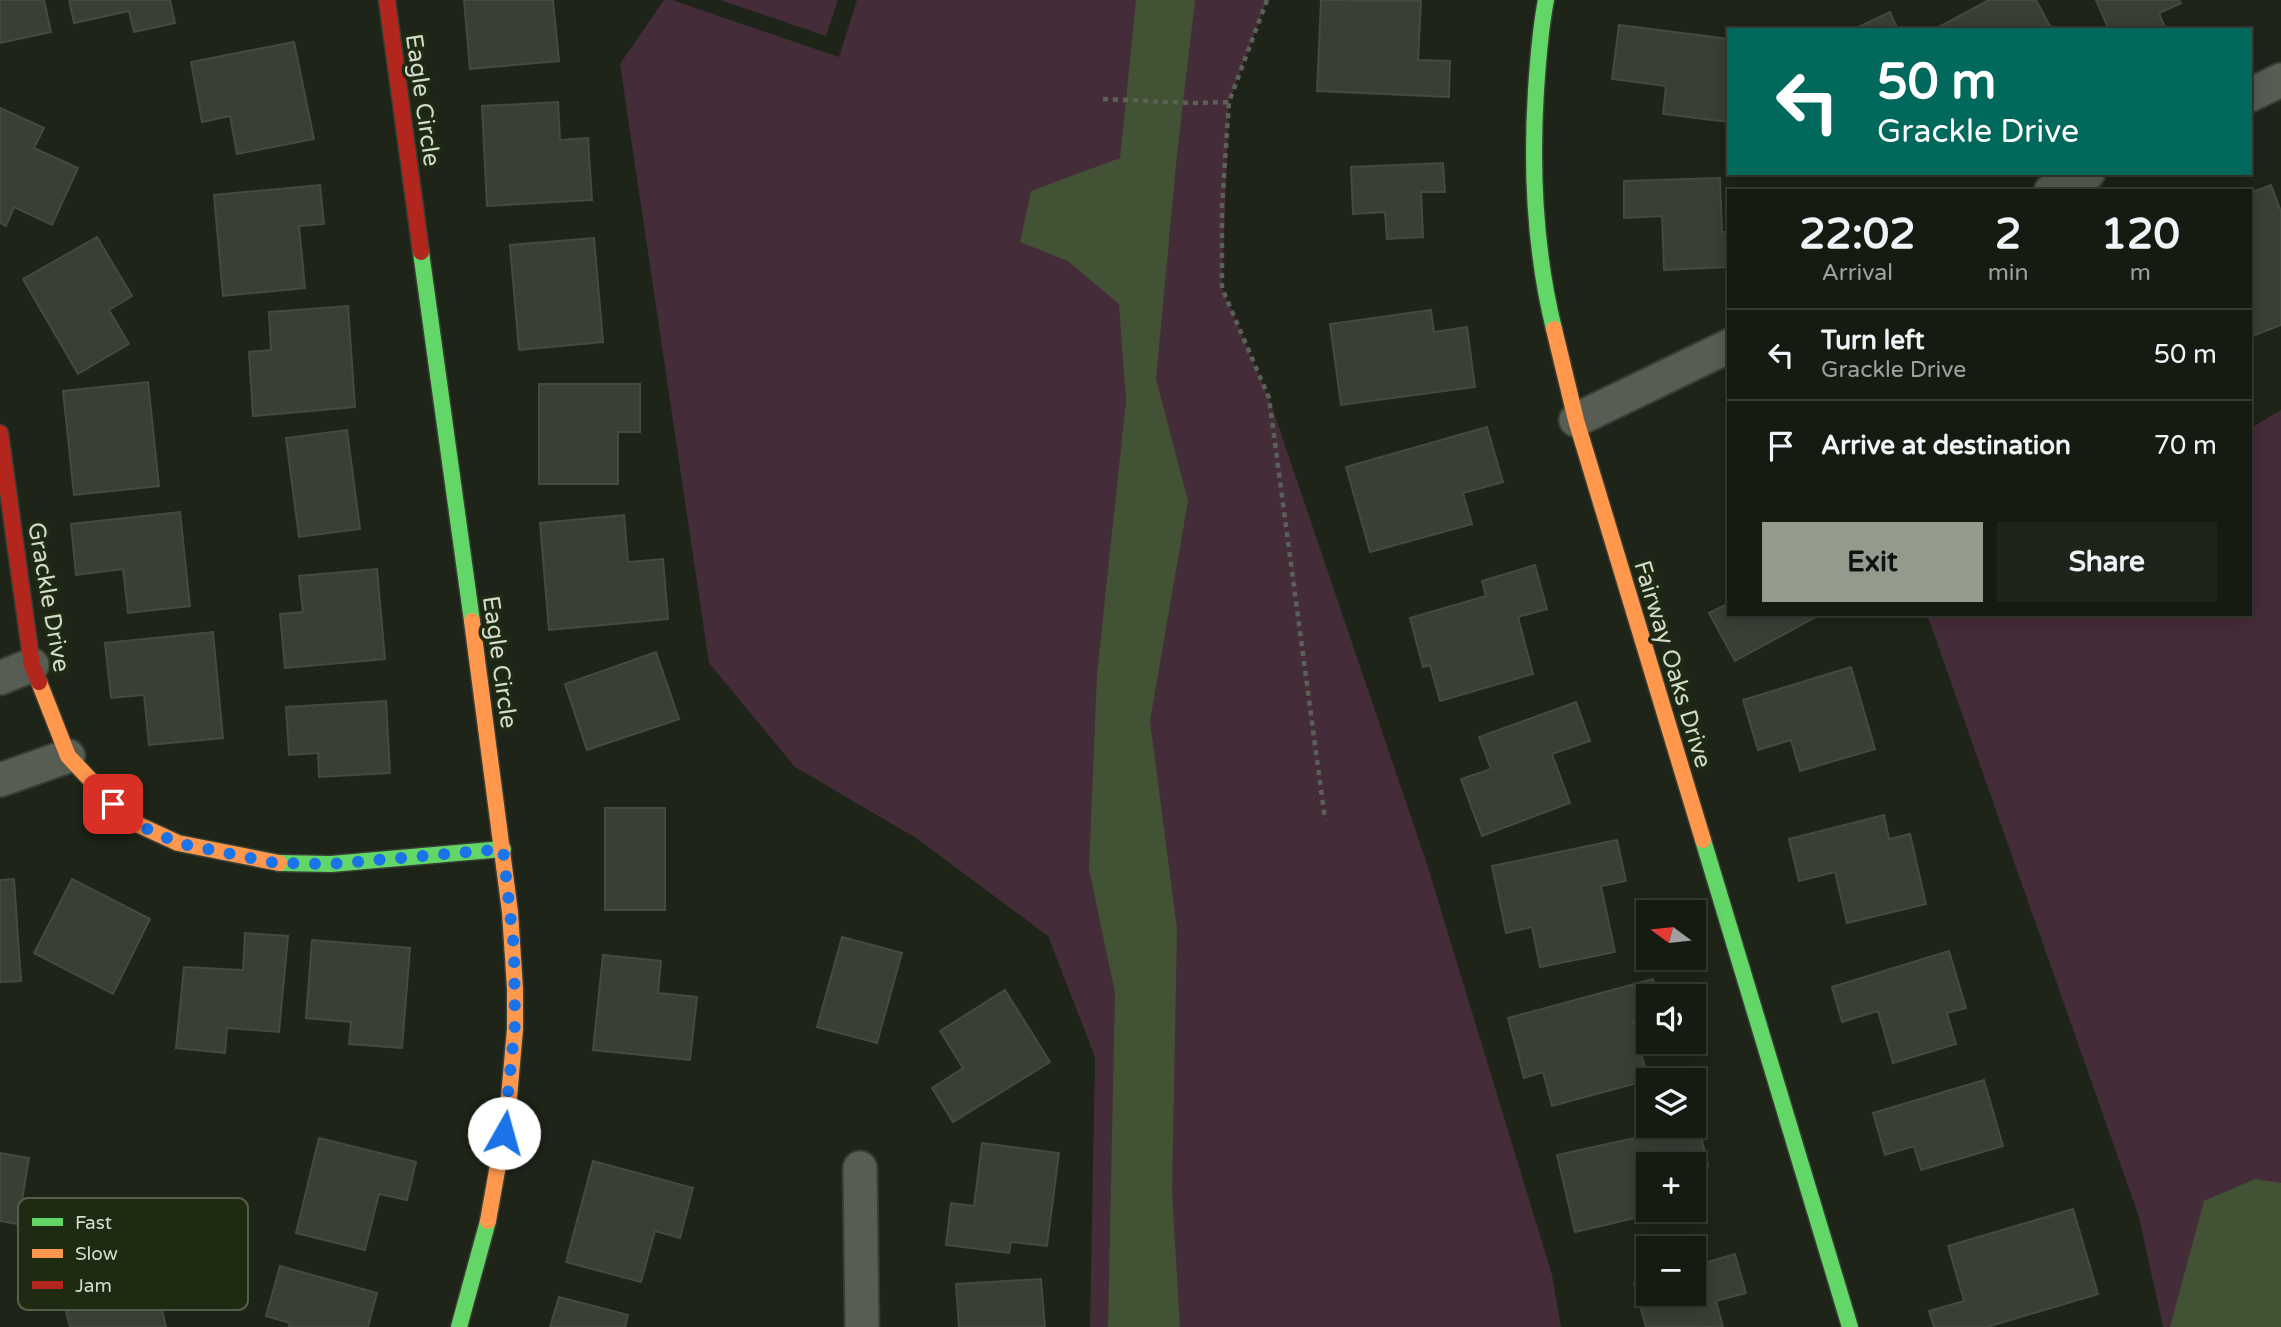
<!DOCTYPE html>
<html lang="en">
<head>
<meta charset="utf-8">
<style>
  :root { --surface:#161b12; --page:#1f241b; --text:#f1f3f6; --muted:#9ea19f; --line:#353932; --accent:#939b8c }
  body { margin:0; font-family:"Varela Round",sans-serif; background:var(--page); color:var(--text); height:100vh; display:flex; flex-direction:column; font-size:26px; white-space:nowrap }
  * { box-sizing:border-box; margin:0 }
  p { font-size:23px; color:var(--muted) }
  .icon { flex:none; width:38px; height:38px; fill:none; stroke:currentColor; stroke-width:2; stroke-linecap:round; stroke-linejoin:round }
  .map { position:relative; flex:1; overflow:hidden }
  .details { position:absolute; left:1727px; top:189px; width:525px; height:427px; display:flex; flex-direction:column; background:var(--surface); border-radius:0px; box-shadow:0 4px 18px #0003,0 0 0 2px var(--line) }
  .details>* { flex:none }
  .banner { position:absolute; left:1727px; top:28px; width:525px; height:147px; border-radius:0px; box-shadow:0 4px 18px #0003,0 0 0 2px var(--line); background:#00695c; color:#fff; overflow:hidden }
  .needle { width:46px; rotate:285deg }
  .controls { position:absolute; left:1636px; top:900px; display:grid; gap:14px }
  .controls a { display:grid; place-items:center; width:70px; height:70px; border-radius:0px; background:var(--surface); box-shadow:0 4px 18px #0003,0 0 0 2px var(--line); font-size:35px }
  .pin { position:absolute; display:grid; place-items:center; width:60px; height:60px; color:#fff; margin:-30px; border-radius:14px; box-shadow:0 4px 10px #0006 }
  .me { position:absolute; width:77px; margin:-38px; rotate:7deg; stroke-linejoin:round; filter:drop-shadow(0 0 5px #0008) }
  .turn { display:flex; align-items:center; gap:24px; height:147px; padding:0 35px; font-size:32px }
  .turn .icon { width:91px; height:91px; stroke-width:2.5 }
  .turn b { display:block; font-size:49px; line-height:60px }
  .eta { display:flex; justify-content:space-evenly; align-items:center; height:119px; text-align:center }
  .eta b { font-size:42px; font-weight:700; line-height:49px }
  .cta { display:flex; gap:14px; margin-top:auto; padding:14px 35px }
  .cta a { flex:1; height:80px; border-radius:0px; background:var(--accent); color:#111; font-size:28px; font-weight:700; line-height:80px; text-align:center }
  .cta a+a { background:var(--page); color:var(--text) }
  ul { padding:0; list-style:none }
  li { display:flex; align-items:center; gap:21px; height:91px; padding:0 35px; border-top:2px solid var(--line) }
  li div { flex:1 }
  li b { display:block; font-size:26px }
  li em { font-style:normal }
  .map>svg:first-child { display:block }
  .green { fill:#452c39 }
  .water { fill:#425235 }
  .building { fill:#393f35; stroke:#444a3f; stroke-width:2 }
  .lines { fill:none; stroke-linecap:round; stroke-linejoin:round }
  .street-casing { stroke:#383e34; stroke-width:37 }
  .fast-casing { stroke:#383e34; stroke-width:19 }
  .slow-casing { stroke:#383e34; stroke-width:19 }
  .jam-casing { stroke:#383e34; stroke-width:19 }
  .path { stroke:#5c6158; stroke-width:4.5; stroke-dasharray:5 5; stroke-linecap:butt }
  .street { stroke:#575d53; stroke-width:33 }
  .fast { stroke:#63d668; stroke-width:16 }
  .slow { stroke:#ff974d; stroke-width:16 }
  .jam { stroke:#b3261e; stroke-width:16 }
  .route { stroke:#1a73e8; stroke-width:12; stroke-dasharray:0 21.6 }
  .labels { text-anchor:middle; stroke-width:7; stroke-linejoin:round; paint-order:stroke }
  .street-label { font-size:24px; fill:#d2dbcb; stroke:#1e2a12 }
  .key { fill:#1e2a12; stroke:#545f4a; stroke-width:2 }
  .key-label { font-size:19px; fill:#d2dbcb }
</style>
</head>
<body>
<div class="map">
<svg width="2281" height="1327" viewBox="0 0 2281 1327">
  <rect width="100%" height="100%" fill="#1e2418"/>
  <!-- green -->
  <path class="green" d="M664,0H672L839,57L857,0H1267L1229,102L1222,288L1269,398L1426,861L1552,1275L1561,1327H1090L1095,1057L1048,936L916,838L795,767L709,663L620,64Z
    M720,0H838L826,36Z
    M2281,410V1327H2163L2139,1217L1928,617L1933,614H2250L2251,428Z"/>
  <!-- water -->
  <path class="water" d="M1136,0H1195L1177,155L1156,379L1188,501L1150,721L1177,929L1172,1192L1180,1327H1108L1115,993L1089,869L1097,674L1126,401L1119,304L1068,261L1020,242L1031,191L1120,158Z
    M2255,1179L2281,1183V1327H2170L2204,1201Z"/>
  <!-- building -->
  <path class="building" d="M0,0H44L51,32L0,43Z
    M69,0H170L175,23L134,32L129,11L74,23Z
    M464,0H553L559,61L470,69Z
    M1321,0L1421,1L1418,60L1450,61L1449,97L1317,91Z
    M1989,0H2036L2052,30H1938L1937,28Z
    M2096,0H2179L2181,3L2159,13L2166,30H2109Z
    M1890,12L1898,30H1852Z
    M1619,25L1729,39V122L1663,114L1666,86L1612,79Z
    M294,42L314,139L237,154L230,116L202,122L191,62Z
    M558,102L560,140L588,138L592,200L487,206L482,106Z
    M0,108L44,128L34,148L78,168L52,225L14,207L6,226L0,223Z
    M1443,163L1445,192H1421L1423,237L1387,239L1385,212L1353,214L1351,167Z
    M1720,178L1722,232H1729V267L1664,270L1662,216L1624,218V181Z
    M320,185L324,224L299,226L305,288L223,296L214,195Z
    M2271,185L2281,212V325L2250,337V193Z
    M97,237L132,296L109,310L129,344L78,374L23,279Z
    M594,238L603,342L519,350L510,245Z
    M348,306L355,407L253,416L249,352L271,350L269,312Z
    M1431,310L1434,332L1467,327L1475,387L1341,405L1330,324Z
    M148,382L159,486L74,495L63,391Z
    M539,384H640V432H618V484H539Z
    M1487,427L1503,482L1463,493L1472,524L1370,552L1346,467Z
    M347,430L360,529L299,537L286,438Z
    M180,512L190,606L128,613L123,569L76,575L71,524Z
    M624,515L628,562L663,559L668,619L549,630L540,523Z
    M1535,565L1547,609L1518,617L1533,674L1440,701L1430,665L1423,667L1410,618L1486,596L1482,581Z
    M377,569L385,659L285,668L280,614L303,612L299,576Z
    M1729,603V614H1821L1735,661L1709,613Z
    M213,632L223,738L149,745L144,695L111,698L105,643Z
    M656,652L679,719L587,750L565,684Z
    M1851,667L1875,749L1800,771L1791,740L1758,750L1743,700Z
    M386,701L390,773L319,777L318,753L289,755L286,707Z
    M1576,702L1590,741L1552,754L1570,803L1482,836L1461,779L1491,769L1479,737Z
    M605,808H665V910H605Z
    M1884,815L1889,839L1910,834L1926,904L1847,923L1835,872L1799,881L1789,839Z
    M1617,840L1626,881L1601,886L1615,952L1540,967L1532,927L1506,933L1492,866Z
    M14,879L21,981L0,982V880Z
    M72,879L150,919L113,994L34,953Z
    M245,933L288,936L279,1032L227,1028L225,1053L176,1048L184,967L243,970Z
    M842,937L902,953L877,1043L817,1027Z
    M312,940L410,948L402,1048L349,1044L351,1022L306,1018Z
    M1949,951L1966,1008L1947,1013L1956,1044L1893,1063L1878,1011L1842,1022L1832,987Z
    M603,955L661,961L658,993L697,997L690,1060L593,1050Z
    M1653,979L1658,996H1648V1016L1633,1021L1648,1080L1552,1106L1543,1072L1524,1078L1508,1018Z
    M1005,990L1050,1062L953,1122L932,1088L963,1068L940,1031Z
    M1984,1080L2003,1146L1921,1170L1914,1146L1885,1155L1873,1113Z
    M1698,1123L1708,1166L1694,1169V1164H1648V1209H1673L1575,1232L1557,1155L1694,1125Z
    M319,1138L416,1162L407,1200L379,1194L365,1250L296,1233Z
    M982,1143L1059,1153L1047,1246L1011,1242L1009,1253L946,1245L951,1203L974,1206Z
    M0,1153L29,1158L18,1224L0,1221Z
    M593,1161L693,1188L680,1238L655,1231L641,1282L566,1262Z
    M2073,1209L2098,1294L1987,1327H1934L1929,1311L1964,1301L1948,1246Z
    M149,1254L166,1327H70L66,1311L92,1305L84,1269Z
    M1735,1254L1746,1293L1716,1301L1723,1327H1646L1634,1284L1648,1280V1293H1694V1266Z
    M280,1266L377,1293L368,1327H289L290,1323L266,1316Z
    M1041,1279L1045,1327H959L956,1284Z
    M559,1297L628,1315L625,1327H550Z"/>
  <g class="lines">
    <defs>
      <path id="street" d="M2250,95L2281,80
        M2051,191L2088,173
        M1576,420L1729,346
        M0,678L32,665
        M0,780L68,756
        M860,1168L862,1327"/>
      <path id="fast" d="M1546,0C1540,30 1538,60 1536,90C1531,170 1535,252 1554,329
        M421,252L472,621
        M1703,840L1850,1327
        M279,863L331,864L503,849
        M459,1327L488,1221"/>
      <path id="slow" d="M1554,329L1576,420L1703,840
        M472,621L510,912L515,989V1029L508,1109L488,1221
        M39,682L68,756L128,820L178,843L279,863"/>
      <path id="jam" d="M387,0L421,252
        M0,433L32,665L39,682"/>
    </defs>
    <!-- street casing -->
    <use href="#street" class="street-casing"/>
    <!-- fast casing -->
    <use href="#fast" class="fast-casing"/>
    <!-- slow casing -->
    <use href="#slow" class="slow-casing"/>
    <!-- jam casing -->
    <use href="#jam" class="jam-casing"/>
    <!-- path -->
    <path class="path" d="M1267,0L1229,102L1222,206V288L1269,398L1325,820
      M1103,99L1193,103L1229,102"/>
    <!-- street -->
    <use href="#street" class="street"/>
    <!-- fast -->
    <use href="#fast" class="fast"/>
    <!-- slow -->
    <use href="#slow" class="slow"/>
    <!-- jam -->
    <use href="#jam" class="jam"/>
  </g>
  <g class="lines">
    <!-- route -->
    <path class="route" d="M113,804L128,820L178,843L275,863L331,864L503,849L514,949L515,1024L504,1133"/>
  </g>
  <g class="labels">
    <!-- street labels -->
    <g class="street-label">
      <text transform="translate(423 100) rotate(82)" y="8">Eagle Circle</text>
      <text transform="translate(49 597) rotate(80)" y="8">Grackle Drive</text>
      <text transform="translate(500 662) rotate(82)" y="8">Eagle Circle</text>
      <text transform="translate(1673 664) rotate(73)" y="8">Fairway Oaks Drive</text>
    </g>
  </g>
  <!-- legend -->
  <rect x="18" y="1198" width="230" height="112" rx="10" class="key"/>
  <rect x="32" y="1218" width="31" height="8" fill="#63d668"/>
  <rect x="32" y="1249" width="31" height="9" fill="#ff974d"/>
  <rect x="32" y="1281" width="31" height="8" fill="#b3261e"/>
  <g class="key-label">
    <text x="75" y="1229">Fast</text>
    <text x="75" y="1260">Slow</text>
    <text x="75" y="1292">Jam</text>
  </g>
</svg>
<div class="controls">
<a><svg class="needle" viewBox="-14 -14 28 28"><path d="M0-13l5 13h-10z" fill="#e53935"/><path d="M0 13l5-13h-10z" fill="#9ea19f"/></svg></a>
<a><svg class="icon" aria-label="sound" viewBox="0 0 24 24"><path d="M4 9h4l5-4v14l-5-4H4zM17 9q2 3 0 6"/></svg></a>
<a><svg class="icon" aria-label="layers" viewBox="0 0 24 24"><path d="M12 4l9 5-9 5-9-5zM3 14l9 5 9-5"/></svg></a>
<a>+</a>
<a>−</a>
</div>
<div class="pin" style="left:113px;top:804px;background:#d93025"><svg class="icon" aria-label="arrive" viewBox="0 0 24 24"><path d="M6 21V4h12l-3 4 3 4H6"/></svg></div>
<svg class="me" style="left:504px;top:1133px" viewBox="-20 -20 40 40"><circle r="19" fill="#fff"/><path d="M0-13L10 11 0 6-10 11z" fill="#1a73e8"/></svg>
<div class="banner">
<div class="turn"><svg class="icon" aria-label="left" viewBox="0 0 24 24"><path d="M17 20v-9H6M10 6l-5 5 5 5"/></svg><div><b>50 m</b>Grackle Drive</div></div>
</div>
<section class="details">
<div class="eta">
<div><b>22:02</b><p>Arrival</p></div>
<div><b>2</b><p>min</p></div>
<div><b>120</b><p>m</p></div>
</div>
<ul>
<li><svg class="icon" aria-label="left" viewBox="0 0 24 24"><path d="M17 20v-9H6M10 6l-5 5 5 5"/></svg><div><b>Turn left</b><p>Grackle Drive</p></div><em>50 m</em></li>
<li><svg class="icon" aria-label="arrive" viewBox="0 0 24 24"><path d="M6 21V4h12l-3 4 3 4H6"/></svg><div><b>Arrive at destination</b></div><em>70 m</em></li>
</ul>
<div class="cta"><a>Exit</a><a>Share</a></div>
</section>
</div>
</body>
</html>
